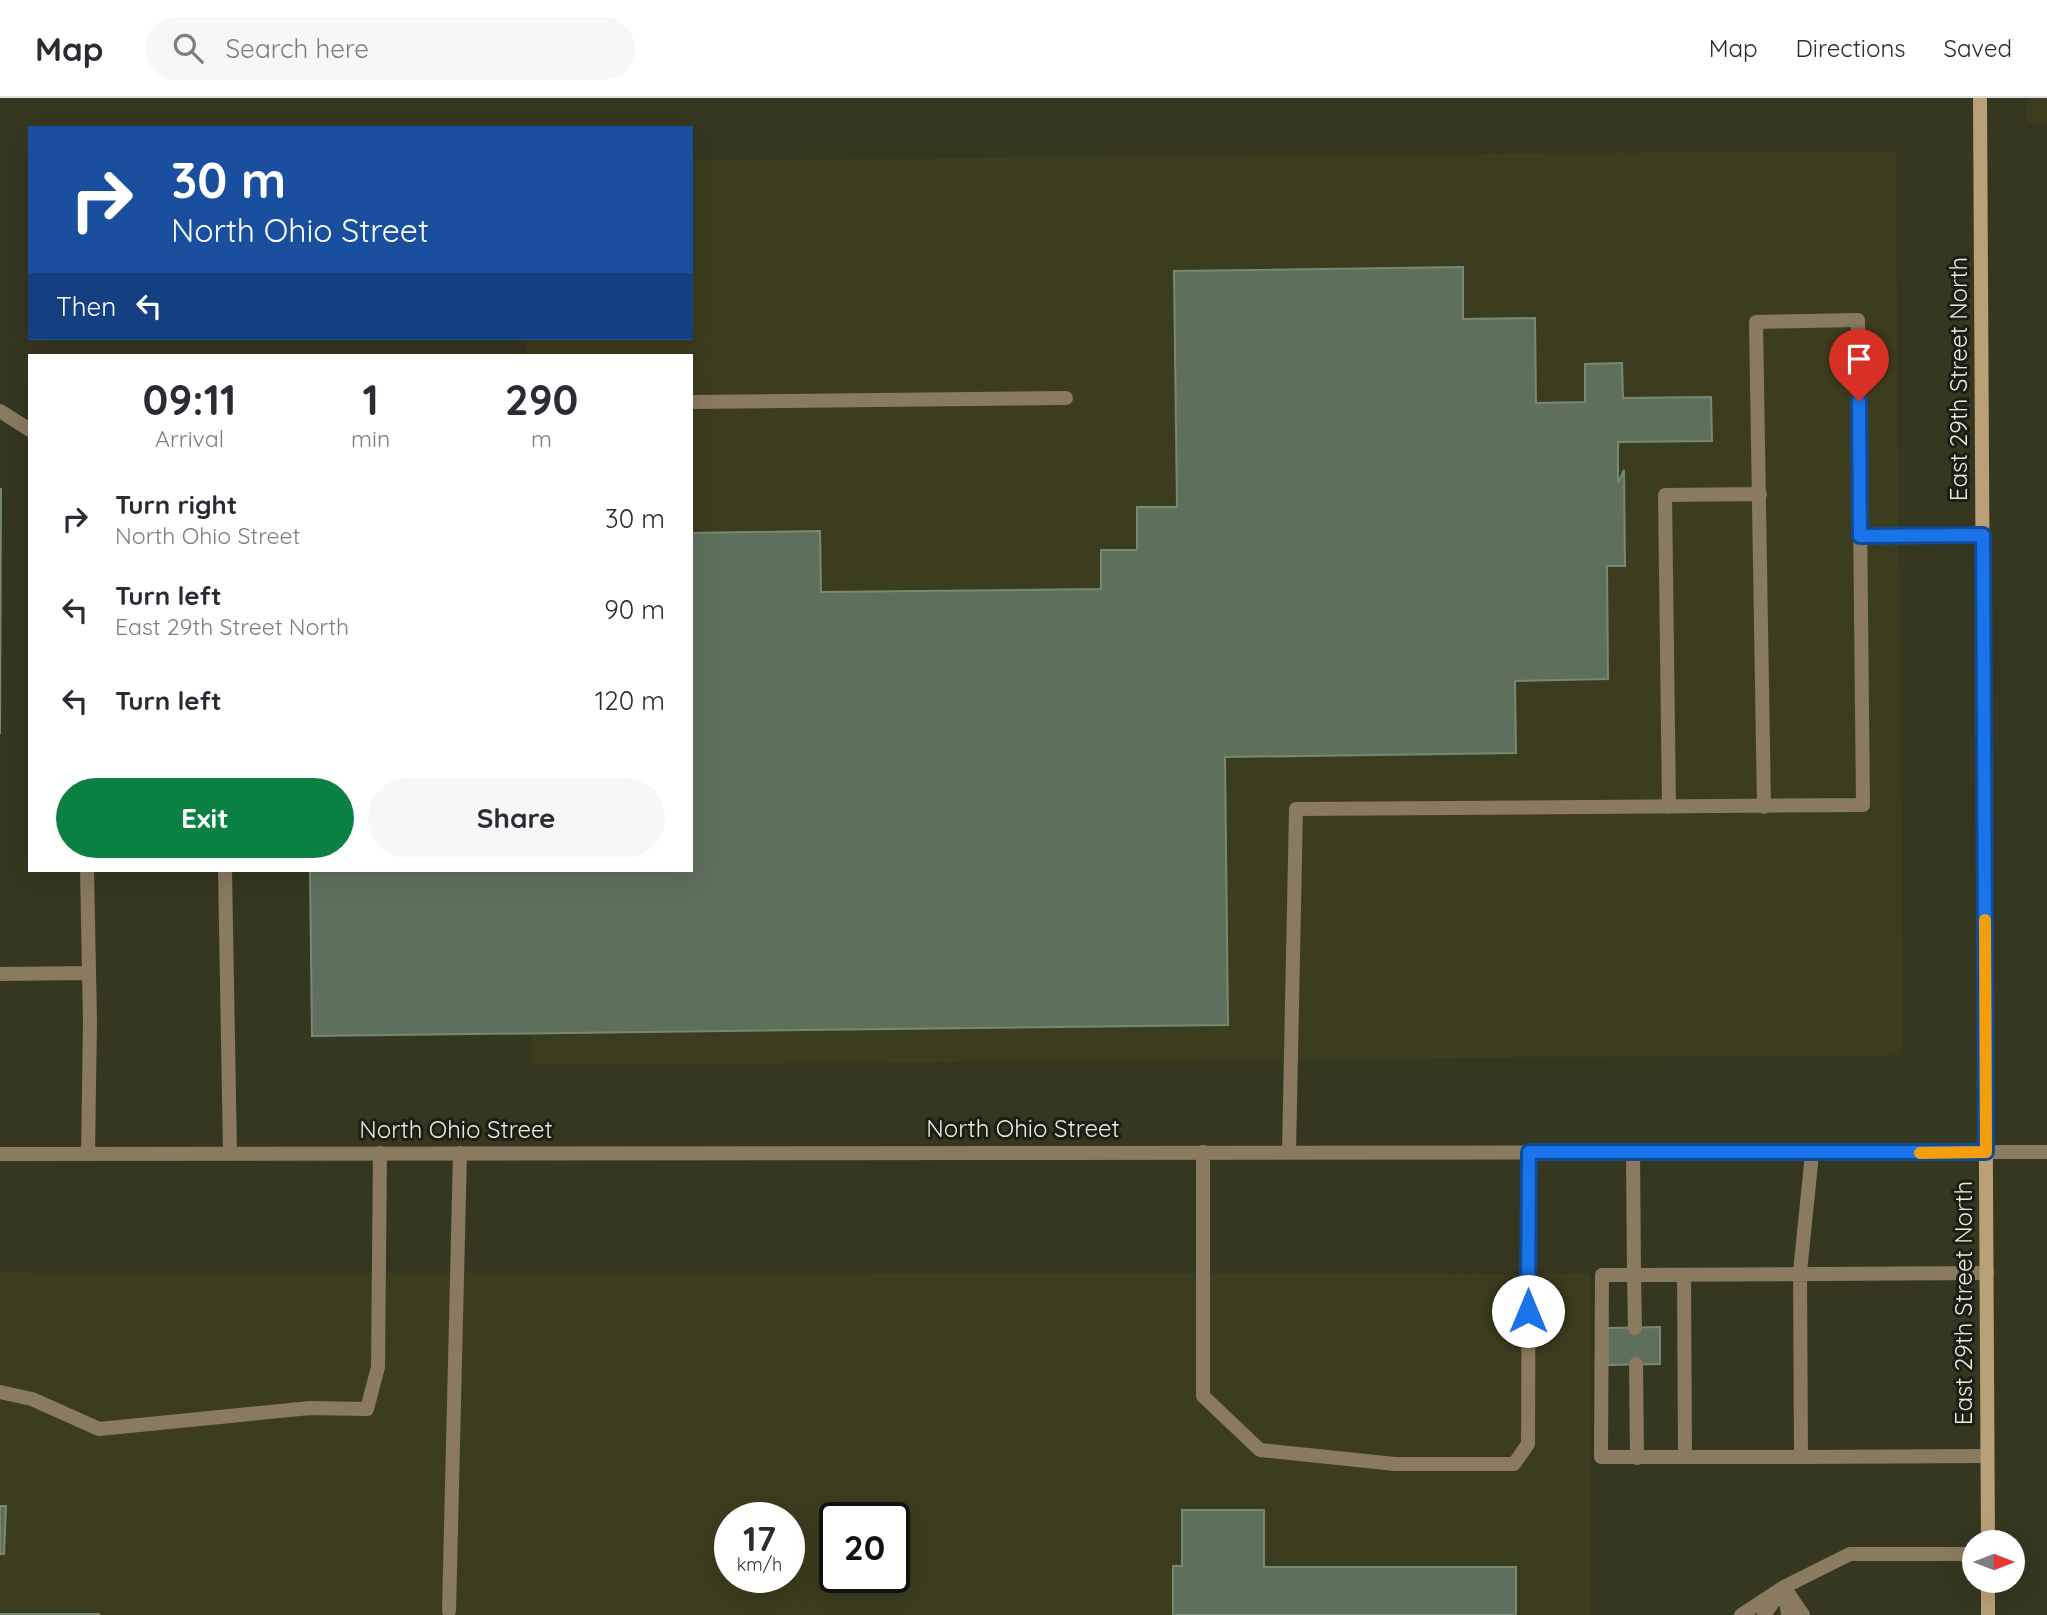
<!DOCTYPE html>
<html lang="en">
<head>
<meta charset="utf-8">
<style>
  :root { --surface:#fff; --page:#f7f7f7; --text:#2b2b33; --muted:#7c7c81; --line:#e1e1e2; --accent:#0b8043 }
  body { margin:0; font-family:Quicksand,sans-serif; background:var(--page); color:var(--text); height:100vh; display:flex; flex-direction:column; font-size:26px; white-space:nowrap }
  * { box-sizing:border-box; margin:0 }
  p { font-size:23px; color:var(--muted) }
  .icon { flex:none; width:38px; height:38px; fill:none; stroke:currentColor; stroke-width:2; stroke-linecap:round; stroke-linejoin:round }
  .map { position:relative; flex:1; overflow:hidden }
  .side { position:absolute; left:28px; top:256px; width:665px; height:518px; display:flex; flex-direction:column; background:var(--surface); border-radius:0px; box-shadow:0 7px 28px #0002 }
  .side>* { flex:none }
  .guide { position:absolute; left:28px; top:28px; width:665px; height:214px; border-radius:0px; box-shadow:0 7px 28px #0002; background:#1a4fa0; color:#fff; overflow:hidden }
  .needle { width:46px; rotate:90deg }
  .buttons { position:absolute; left:1962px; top:1432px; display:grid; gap:14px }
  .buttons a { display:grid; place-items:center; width:63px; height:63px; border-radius:50%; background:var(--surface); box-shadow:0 7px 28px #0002; font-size:35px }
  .speed { position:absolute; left:714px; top:1404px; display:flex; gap:14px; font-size:35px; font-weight:700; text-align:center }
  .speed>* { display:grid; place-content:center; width:91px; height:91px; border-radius:50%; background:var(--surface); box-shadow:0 7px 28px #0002; line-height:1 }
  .speed small { font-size:18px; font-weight:400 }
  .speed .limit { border:4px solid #111; border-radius:10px; background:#fff; color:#111 }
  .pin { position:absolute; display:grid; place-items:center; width:60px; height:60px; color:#fff; margin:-72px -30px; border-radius:50% 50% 50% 0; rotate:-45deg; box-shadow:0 0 7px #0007 }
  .pin .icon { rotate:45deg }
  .me { position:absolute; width:77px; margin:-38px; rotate:0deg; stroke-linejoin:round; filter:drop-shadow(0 0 5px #0008) }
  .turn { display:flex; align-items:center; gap:24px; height:147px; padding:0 28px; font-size:32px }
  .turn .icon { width:91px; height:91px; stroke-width:2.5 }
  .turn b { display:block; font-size:49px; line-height:60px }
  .then { display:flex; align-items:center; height:66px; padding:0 28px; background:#0003; gap:14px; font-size:26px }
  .eta { display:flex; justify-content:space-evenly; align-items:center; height:119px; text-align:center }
  .eta b { font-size:42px; font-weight:800; line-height:49px }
  .primary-button { display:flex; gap:14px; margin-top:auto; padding:14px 28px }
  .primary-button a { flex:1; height:80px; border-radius:42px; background:var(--accent); color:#fff; font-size:28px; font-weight:800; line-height:80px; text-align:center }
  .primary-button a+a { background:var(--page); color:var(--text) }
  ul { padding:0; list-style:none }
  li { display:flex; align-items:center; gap:21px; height:91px; padding:0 28px }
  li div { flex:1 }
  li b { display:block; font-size:26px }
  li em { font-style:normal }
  header { display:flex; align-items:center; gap:42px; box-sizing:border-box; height:98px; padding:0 35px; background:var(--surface); border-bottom:2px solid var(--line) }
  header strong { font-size:33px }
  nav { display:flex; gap:38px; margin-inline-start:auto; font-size:24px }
  .search { width:490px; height:63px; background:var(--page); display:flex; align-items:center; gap:18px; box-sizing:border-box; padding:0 24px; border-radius:38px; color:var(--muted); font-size:26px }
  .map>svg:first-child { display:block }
  .built { fill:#3c3d1e; fill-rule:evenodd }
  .building { fill:#5e705b; stroke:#778974; stroke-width:2 }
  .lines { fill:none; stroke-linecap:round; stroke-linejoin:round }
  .lane { stroke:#8a7a60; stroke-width:14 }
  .street { stroke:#8a7a60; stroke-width:14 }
  .secondary { stroke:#b9a076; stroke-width:14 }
  .route-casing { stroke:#114b97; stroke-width:18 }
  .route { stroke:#1a73e8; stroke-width:12 }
  .slow { stroke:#f59e0b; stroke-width:12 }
  .labels { text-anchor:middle; stroke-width:6; stroke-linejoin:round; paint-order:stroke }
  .street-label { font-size:24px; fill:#ebecde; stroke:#1d1e13 }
</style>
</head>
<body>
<header>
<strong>Map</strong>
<div class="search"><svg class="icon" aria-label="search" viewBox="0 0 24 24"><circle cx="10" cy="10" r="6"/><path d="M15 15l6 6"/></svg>Search here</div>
<nav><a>Map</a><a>Directions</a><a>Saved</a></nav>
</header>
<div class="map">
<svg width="2047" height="1517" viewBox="0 0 2047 1517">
  <rect width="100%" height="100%" fill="#363720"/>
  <!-- built -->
  <path class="built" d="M2027,0H2047V26L2027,25Z
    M1896,53L1903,957L532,967L530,772H691V257H527L526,240H691V62Z
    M0,1175L1590,1176V1517H0ZM730,1419H789V1479H730ZM835,1419H894V1479H835Z"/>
  <!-- building -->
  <path class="building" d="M1463,169V221L1535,220L1536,305L1585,304V266L1622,265L1623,300L1711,299L1712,343L1618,344V385L1624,372L1625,468H1607L1608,581L1515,583L1516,655L1225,659L1228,927L312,938L310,772H691V435L820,433L821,494L1101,491V452H1137V409H1177L1174,173Z
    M0,391H1L0,636Z
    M1660,1229V1266L1608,1267V1230Z
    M0,1408H6L4,1456H0Z
    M1182,1412H1264V1469H1516V1517H1173V1468H1182Z
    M0,1516H99V1517H0Z"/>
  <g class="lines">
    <!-- lane -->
    <path class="lane" d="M691,304L1066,300
      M0,313L30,332
      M1860,438L1983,437
      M1669,709L1665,397L1760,396
      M87,772L90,923L88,1056
      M225,772L230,1055
      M0,876L88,875
      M1203,1054V1298L1260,1352L1395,1366H1514L1528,1346L1529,1054
      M1289,1054L1296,711L1863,707L1858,222L1756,224L1764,709
      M1633,1055L1634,1177L1987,1175
      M1812,1056L1800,1174L1801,1359L1987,1358
      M1684,1177L1685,1359H1801
      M1635,1230L1634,1177H1602L1601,1359H1685
      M1636,1266L1637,1360
      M0,1294L32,1301L99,1331L310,1310L367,1311L378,1269L380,1055
      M1784,1489L1803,1517
      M1785,1494L1788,1517
      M449,1513L460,1055
      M1741,1517L1784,1489L1850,1456H1974
      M1764,1517L1779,1496"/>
    <!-- street -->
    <path class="street" d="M0,1056L2047,1054"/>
    <!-- secondary -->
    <path class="secondary" d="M1980,0L1988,1444
      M1988,1482V1517"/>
  </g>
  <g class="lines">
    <defs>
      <path id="route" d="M1528,1213L1529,1054H1986L1983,437L1860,438L1859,303"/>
    </defs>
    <!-- route casing -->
    <use href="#route" class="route-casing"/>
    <!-- route -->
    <use href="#route" class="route"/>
    <!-- slow -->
    <path class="slow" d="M1920,1055L1986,1054L1985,822"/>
  </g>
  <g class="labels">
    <!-- street labels -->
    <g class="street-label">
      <text transform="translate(1959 281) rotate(-90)" y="8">East 29th Street North</text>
      <text x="1023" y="1039">North Ohio Street</text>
      <text x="456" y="1040">North Ohio Street</text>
      <text transform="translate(1964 1205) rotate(-90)" y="8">East 29th Street North</text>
    </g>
  </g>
</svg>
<div class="buttons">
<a><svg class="needle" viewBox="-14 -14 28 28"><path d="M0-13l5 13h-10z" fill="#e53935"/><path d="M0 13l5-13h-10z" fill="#7c7c81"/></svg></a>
</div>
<div class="speed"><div>17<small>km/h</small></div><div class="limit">20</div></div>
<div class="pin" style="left:1859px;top:303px;background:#d93025"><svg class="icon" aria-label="arrive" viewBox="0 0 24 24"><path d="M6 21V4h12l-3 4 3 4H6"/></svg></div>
<svg class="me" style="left:1528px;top:1213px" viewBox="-20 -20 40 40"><circle r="19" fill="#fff"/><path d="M0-13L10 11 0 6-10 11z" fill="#1a73e8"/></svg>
<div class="guide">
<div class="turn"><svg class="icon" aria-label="right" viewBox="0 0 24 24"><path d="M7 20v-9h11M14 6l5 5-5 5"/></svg><div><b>30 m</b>North Ohio Street</div></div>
<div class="then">Then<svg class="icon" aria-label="left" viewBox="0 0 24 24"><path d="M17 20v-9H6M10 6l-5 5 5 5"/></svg></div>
</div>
<section class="side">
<div class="eta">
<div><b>09:11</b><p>Arrival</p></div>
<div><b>1</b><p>min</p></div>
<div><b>290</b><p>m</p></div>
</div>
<ul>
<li><svg class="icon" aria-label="right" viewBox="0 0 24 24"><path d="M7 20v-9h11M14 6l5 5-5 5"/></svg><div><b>Turn right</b><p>North Ohio Street</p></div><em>30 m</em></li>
<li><svg class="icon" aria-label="left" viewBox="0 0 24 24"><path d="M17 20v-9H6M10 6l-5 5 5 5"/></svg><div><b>Turn left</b><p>East 29th Street North</p></div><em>90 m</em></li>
<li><svg class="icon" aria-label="left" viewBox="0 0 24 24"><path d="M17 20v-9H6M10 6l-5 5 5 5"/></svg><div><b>Turn left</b></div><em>120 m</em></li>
</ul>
<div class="primary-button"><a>Exit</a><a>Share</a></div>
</section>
</div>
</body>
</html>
